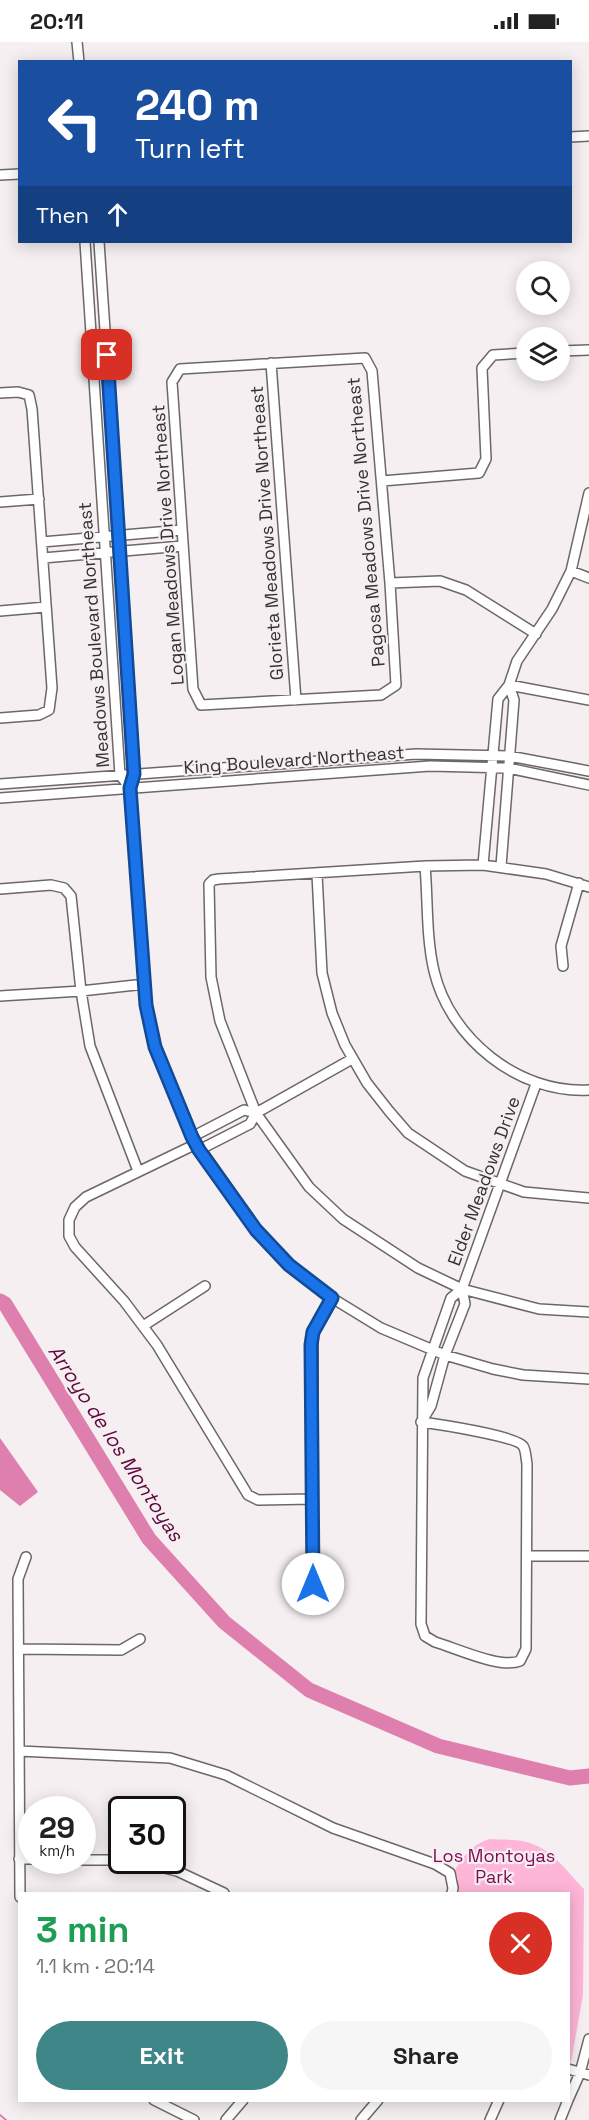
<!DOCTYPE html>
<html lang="en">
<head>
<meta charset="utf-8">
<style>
  :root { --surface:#fff; --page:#f6f6f6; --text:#222; --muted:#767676; --accent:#3e8688 }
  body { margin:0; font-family:"Space Grotesk",sans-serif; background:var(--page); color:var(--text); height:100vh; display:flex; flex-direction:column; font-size:22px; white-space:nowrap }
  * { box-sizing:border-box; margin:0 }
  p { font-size:20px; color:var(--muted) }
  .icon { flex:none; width:33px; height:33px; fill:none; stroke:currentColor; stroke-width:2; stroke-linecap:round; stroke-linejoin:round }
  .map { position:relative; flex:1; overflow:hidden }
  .side { position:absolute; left:18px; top:1850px; width:552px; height:210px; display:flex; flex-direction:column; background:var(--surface); border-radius:0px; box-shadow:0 3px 15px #0003 }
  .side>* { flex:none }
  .hud { position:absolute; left:18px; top:18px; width:554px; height:183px; border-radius:0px; box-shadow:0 3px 15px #0003; background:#1a4fa0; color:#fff; overflow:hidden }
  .fabs { position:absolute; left:516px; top:219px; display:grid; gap:12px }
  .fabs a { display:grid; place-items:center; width:54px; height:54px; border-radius:50%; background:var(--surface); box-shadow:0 3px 15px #0003; font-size:30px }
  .speed { position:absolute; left:18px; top:1754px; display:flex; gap:12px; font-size:30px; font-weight:700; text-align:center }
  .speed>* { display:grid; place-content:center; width:78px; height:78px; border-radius:50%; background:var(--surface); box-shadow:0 3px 15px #0003; line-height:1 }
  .speed small { font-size:15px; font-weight:400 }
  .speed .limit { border:3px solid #111; border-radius:9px; background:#fff; color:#111 }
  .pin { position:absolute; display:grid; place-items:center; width:51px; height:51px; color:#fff; margin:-26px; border-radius:12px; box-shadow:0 3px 9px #0006 }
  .me { position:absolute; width:66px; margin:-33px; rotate:0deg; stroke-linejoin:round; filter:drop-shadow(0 0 4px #0008) }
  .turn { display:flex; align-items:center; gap:21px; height:126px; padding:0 18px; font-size:27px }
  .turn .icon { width:78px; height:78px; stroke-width:2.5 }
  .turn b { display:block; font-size:42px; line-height:51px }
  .then { display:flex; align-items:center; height:57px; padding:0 18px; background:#0003; gap:12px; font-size:22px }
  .round { display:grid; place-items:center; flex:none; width:63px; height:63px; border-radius:32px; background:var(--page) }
  .overview { display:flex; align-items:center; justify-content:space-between; height:102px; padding:0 18px }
  h1 { font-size:36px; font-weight:800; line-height:45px; color:#1e9e55 }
  .action { display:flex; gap:12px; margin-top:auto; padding:12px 18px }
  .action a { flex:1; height:69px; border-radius:36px; background:var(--accent); color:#fff; font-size:24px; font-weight:800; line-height:69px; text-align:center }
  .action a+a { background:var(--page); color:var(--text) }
  .status { display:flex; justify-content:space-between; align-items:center; height:42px; padding:0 30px; background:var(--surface); direction:ltr }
  .status svg { height:16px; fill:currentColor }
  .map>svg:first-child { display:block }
  .green { fill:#feb5d7 }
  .water { fill:#de7fae }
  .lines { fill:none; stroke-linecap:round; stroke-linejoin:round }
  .stream { stroke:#de7fae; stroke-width:2 }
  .river { stroke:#de7fae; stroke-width:15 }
  .minor-casing { stroke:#6d676a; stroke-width:12 }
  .minor { stroke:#fff; stroke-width:9 }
  .route-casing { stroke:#114b97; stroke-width:15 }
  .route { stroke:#1a73e8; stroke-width:10 }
  .labels { text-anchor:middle; stroke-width:4.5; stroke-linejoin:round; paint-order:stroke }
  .street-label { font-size:18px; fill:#353233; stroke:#f5eff2 }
  .park-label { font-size:18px; fill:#810c55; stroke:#f5eff2 }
  .water-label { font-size:20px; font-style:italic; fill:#5f073d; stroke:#f5eff2 }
</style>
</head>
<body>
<div class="status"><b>20:11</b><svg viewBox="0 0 49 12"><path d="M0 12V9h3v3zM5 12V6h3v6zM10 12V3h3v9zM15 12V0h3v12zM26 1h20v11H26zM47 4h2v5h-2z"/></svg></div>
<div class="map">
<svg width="589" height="2078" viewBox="0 0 589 2078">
  <rect width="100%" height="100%" fill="#f5eff2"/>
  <!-- green -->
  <path class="green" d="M489,1797C500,1798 512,1797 522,1799C551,1804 565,1828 584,1847L583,1953L571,2020L568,2019V1851H455L458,1837L455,1828C464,1813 472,1803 489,1797Z"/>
  <!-- water -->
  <path class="water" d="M0,1396L38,1450L20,1464L0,1448Z"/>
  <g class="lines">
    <!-- stream -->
    <path class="stream" d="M0,2073L6,2078"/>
    <!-- river -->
    <path class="river" d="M0,1259L5,1262L149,1497L224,1580L309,1648L438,1704L570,1736L589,1734"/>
    <defs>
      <path id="minor" d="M77,0L79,20
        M570,95L589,94
        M0,133L20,132
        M85,200L120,733L130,746L146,963L155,1005L192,1095L257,1188L289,1223L332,1256L381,1286L445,1313L493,1327L523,1333L589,1337
        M99,200L119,494L133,736
        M560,309L589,308
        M365,316L372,329L390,541L396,643L381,653L201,663L193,647L172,340L180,327Z
        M271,321L296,658
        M0,351L18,350L29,353L32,367L52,646L49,668L39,673L0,676
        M382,439L479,431L486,417L482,326L493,313L526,311
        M0,460L39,457
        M42,500L182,488
        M43,516L182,504
        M571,529L589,536
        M390,541L440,539L466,548L536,592
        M0,569L46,565
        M509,643L589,658
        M0,742L416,712L509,714L589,729
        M0,756L430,724L508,726L589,743
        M483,823L498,657L509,643L517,619L552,567L571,529L589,451
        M425,824C428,858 426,895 434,929C450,997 519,1052 589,1048
        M501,824L514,658L509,643
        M317,832L322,931L332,971L345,1003L367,1041L389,1069L408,1091L465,1129L524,1150L589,1156
        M589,845L546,832L483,823L425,824L219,837L213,838L209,842L211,935L220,979L256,1071L309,1145L343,1177L418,1226L462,1247L539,1267L589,1270
        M0,847L51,843L64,846L71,854L81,949L90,1004L138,1129
        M563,924L561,904L579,841
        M0,954L81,949L145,942
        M192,1095L244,1068L256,1071
        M196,1102L86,1155L75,1165L69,1178V1194L75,1205L124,1259L157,1303L248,1453L258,1458L312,1457
        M199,1108L250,1082L256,1071L352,1017
        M143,1284L205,1244
        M422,1379L431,1364L445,1313L465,1262L462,1247L536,1042
        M421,1380C437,1382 516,1394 523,1404C526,1408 526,1417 527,1422L526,1607L520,1619C500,1627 456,1606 435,1600L425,1594L421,1582L423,1336L451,1256L462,1247
        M527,1514H589
        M301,1559L313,1542V1290L332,1256
        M19,1607L121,1608L140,1597
        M19,1709L170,1716L226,1733L333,1786L435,1822L450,1831L453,1846L452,1851
        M19,1817H32
        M82,1818H122
        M131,1818L177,1829L224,1851
        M20,1855L18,1537L26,1515
        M568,2027L589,2033
        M154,2058L194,2078
        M568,2058L580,2031L589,1997
        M226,2078L243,2058
        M361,2078L378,2058
        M490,2078L499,2058
        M560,2078L568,2058"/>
    </defs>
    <!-- minor casing -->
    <use href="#minor" class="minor-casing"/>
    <!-- minor -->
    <use href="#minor" class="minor"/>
  </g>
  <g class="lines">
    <defs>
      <path id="route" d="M107,313L134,732L130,746L146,963L155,1005L192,1095L199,1108L256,1188L289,1223L332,1256L313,1290L311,1303L313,1542"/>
    </defs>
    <!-- route casing -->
    <use href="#route" class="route-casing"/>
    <!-- route -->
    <use href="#route" class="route"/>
  </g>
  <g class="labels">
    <!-- street labels -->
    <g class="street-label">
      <text transform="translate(366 480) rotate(-95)" y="6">Pagosa Meadows Drive Northeast</text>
      <text transform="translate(267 491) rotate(-94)" y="6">Glorieta Meadows Drive Northeast</text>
      <text transform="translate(168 503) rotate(-94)" y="6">Logan Meadows Drive Northeast</text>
      <text transform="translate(94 593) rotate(-94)" y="6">Meadows Boulevard Northeast</text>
      <text transform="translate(294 718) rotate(-4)" y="6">King Boulevard Northeast</text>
      <text transform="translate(484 1139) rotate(-70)" y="6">Elder Meadows Drive</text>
    </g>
    <!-- park labels -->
    <g class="park-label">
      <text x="494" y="1820">Los Montoyas<tspan x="494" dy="21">Park</tspan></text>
    </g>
    <!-- water labels -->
    <g class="water-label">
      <text transform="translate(116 1401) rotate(57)" y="7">Arroyo de los Montoyas</text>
    </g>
  </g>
</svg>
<div class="fabs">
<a><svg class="icon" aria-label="search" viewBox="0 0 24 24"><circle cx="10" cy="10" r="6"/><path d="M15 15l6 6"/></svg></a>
<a><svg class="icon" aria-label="layers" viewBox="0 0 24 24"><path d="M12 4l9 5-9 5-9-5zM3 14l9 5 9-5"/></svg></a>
</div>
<div class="speed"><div>29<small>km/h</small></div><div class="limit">30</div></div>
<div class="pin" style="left:107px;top:313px;background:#d93025"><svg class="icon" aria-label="arrive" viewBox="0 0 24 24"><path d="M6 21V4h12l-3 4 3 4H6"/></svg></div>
<svg class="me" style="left:313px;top:1542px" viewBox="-20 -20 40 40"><circle r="19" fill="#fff"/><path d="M0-13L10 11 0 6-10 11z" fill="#1a73e8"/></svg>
<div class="hud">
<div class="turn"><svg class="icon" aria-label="left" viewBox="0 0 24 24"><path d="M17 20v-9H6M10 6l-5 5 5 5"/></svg><div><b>240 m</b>Turn left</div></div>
<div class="then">Then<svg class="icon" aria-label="ahead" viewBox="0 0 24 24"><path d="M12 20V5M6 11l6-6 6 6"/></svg></div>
</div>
<section class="side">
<div class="overview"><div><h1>3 min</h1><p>1.1 km · 20:14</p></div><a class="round" style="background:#d93025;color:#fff"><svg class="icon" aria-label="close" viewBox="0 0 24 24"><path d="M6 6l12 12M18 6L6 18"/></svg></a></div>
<div class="action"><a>Exit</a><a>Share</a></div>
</section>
</div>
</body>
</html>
